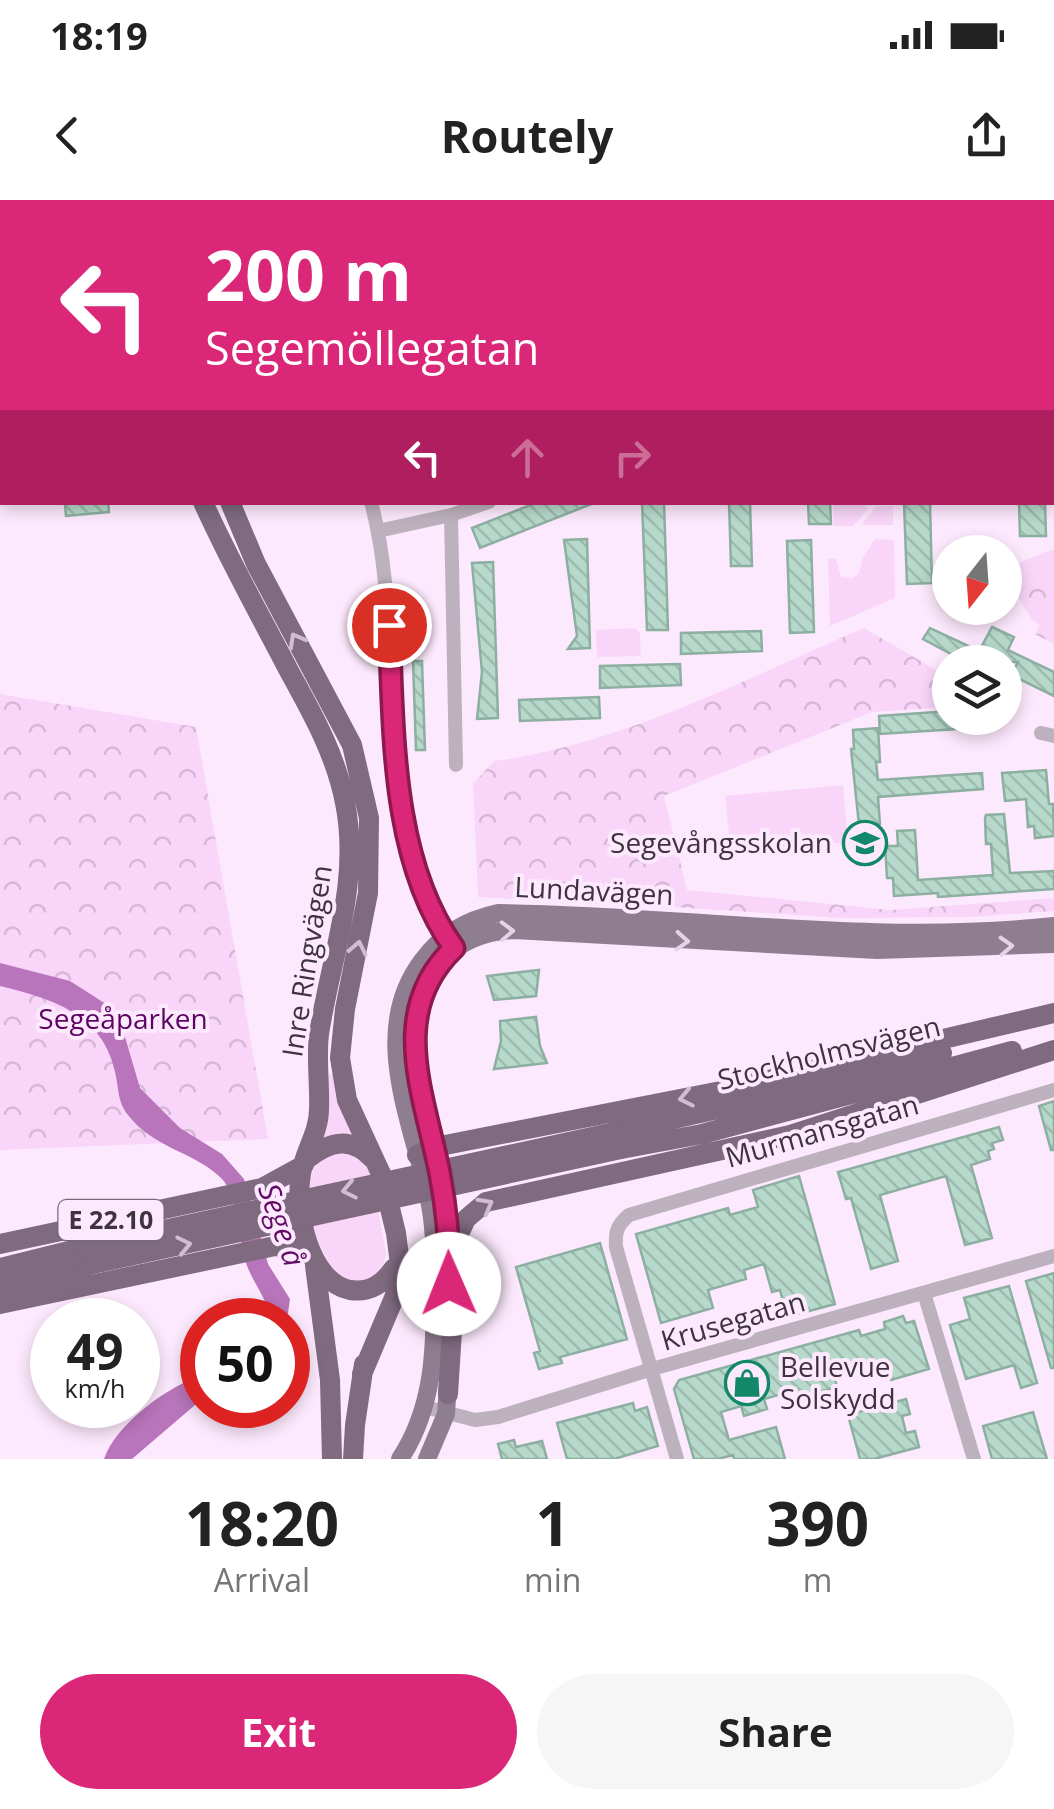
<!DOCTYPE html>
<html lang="en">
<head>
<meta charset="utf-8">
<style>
  :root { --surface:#fff; --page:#f6f6f6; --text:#222; --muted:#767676; --accent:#db2777 }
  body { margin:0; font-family:"Open Sans",sans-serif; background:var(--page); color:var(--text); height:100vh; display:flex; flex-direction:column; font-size:38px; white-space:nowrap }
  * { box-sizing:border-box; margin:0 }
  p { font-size:32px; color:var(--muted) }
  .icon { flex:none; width:55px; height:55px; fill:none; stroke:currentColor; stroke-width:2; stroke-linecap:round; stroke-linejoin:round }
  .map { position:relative; height:1259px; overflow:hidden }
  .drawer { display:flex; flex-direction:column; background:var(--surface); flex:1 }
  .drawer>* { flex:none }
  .guide { position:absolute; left:0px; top:0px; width:1055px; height:305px; box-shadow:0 5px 15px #0003; background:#db2777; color:#fff; overflow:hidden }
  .needle { width:65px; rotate:197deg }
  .tools { position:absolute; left:932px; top:335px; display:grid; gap:20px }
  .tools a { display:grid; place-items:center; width:90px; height:90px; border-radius:50%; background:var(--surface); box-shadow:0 5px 15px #0003; font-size:50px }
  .speed { position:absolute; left:30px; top:1098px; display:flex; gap:20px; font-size:50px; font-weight:700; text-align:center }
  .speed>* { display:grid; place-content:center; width:130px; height:130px; border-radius:50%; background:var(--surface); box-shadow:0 5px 15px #0003; line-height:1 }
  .speed small { font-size:25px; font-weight:400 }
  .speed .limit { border:15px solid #d22; background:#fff; color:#111 }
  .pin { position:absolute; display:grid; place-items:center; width:85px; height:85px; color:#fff; margin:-42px; border:5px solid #fff; border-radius:50%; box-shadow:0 2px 10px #0007 }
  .me { position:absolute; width:110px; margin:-55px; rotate:359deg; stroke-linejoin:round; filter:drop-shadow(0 0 8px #0008) }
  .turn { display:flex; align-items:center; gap:35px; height:210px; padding:0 40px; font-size:45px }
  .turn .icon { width:130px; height:130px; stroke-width:2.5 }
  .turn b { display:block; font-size:70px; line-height:85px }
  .lanes { display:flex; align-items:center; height:95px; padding:0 40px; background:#0003; justify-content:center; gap:50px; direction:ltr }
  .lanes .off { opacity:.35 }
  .eta { display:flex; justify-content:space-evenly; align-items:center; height:170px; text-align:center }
  .eta b { font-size:60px; font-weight:700; line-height:70px }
  .cta { display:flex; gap:20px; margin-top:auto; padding:20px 40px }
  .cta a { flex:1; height:115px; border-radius:60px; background:var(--accent); color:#fff; font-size:40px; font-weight:700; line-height:115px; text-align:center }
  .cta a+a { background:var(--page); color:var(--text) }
  .status { display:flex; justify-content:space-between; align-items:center; height:70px; padding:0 50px; background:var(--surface); direction:ltr }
  .status svg { height:28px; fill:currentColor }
  header { display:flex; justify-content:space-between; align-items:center; height:130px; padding:0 40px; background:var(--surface); font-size:45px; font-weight:700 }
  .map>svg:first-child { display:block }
  .green { fill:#f9d6f9 }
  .forest { fill:url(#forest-crowns) }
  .water { fill:#b975bb }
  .building { fill:url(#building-back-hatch); stroke:#8dafa1; stroke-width:2.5 }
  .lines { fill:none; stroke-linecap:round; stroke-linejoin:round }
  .minor { stroke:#bcb1bc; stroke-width:14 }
  .major { stroke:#8f7d90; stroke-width:18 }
  .highway { stroke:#7f6a7f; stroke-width:20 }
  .highway-bridge { stroke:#7f6a7f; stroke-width:20 }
  .oneway { stroke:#d1bdd1 }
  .oneway2 { stroke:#e7d3e7 }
  .route-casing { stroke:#8e194d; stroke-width:25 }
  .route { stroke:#db2777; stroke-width:18 }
  .labels { text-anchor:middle; stroke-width:8; stroke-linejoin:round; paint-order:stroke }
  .shield { fill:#fde9fd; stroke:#776a77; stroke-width:2.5 }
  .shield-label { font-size:25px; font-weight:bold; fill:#3e343e }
  .poi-label { font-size:28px; fill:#3e343e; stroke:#fde9fd; text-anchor:end }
  .street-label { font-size:28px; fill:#3e343e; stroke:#fde9fd }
  .park-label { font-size:28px; fill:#5d0362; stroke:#fde9fd }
  .water-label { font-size:30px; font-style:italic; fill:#620b66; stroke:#fde9fd }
</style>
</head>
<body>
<div class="status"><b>18:19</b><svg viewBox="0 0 49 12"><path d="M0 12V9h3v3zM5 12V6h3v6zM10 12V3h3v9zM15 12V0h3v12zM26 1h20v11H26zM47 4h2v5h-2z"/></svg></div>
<header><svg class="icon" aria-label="back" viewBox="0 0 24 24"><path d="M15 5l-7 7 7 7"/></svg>Routely<svg class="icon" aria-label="share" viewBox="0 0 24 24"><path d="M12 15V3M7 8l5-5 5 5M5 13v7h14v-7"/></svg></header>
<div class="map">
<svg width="1054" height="1259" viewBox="0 0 1054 1259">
  <defs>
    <pattern id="forest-crowns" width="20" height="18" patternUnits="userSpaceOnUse" patternTransform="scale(2.5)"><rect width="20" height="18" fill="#f9d6f9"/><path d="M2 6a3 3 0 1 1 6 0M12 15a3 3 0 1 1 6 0" fill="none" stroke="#d6b8d6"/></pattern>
    <pattern id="building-back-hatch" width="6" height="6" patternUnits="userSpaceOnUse" patternTransform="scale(2.5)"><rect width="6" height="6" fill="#b6d9cb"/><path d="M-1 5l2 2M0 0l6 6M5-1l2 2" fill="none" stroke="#9ebbaf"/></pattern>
  </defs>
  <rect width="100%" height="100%" fill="#fde9fd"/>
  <!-- green -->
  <path class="green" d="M833,303H864L868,309L853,326H834Z
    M893,306V325H861L876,307Z
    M875,339L894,340L895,398L830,426L828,359H836L841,377L853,378L859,373L862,359Z
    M635,428L640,434L641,456L597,457L596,430Z
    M843,585L848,642L731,653L725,596Z
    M335,874L353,934L324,937L326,875Z
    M355,953L371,972L386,1053C383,1083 360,1084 336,1076C315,1041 293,989 324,954Z"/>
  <!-- forest -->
  <path class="forest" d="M564,0H725L719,2Z
    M1054,349V444L1035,434L1040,425L1033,421L1013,389L1016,364Z
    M864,428L950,478V507L872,512L664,596L687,690L891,710L1054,698V711L971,717L840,718L630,704L586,697L549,701L478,697L473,584L494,561C623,544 745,479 864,428Z
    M0,494L196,527L268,939L0,950Z"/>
  <!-- water -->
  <path class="water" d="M0,763L70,781L106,804L120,820L140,888L180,928L222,954L244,979L268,1064L290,1099L287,1120H260L268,1109C262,1092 250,1077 245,1060C240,1041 235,992 222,979C196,952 154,949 128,915C117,901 119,888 115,872C102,813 52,799 0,786Z
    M202,1175V1199L132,1259H104C116,1224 167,1187 202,1175Z"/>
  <!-- building -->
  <path class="building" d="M108,302L109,312L66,316L65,304Z
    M538,302L594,303L480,348L472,328Z
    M642,302H664L668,430H647Z
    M729,302H750L752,366H731Z
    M808,302H830L831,324H809Z
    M904,302H930L932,383L907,384Z
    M1019,302H1045L1046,336H1020Z
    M587,339L590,448L568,449L577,436L564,340Z
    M811,340L814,432L790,433L787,341Z
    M493,362L498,518L477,519L482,472L472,363Z
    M992,427L1014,437L1008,450L1054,472V496L1011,475L1018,462H966L923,439L930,428L979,451Z
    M761,431L762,451L681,454V433Z
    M413,461H422L425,550H416Z
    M680,464L681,485L600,488V466Z
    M599,497L600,518L520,521L519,500Z
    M950,511V518H956L957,529L880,534L879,516Z
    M878,528L880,562H876L878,580L982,573L983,589L878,597L880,624L859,625L851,549H854L853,530Z
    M1046,570L1049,604H1053L1054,636L1035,638L1034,626L1028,627L1026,599L1005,601L1002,573Z
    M1004,614L1010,673L1054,671V689L938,697V693L894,696L893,678H887L885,646H898L897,631L915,630L918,680L993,675L991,644H986L985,618L986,615Z
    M539,770L536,796L494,800L487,776Z
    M536,817L540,846L547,863L494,869L501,841L500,821Z
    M1054,901V950H1051L1039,906Z
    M999,927L1003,940L992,943L994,949L988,951L990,959L971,965L992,1038L965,1045L946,976L880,995L898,1061L871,1069L851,998L846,999L838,972Z
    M799,976L835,1104L787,1117L780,1090L772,1092L764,1064L744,1070L746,1079L708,1090L713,1108L661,1123L636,1034L728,1008L730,1015L758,1007L753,990Z
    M600,1043L627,1139L560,1157L562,1163L539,1169L534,1153L540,1151L516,1067Z
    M1054,1073V1168H1051L1026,1081Z
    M1009,1086L1037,1183L1021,1188L1014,1165L966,1179L950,1125L970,1119L964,1098Z
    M903,1116L906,1123L914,1121L929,1169L891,1180L886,1165L835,1179L837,1187L787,1201L785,1193L764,1199L767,1209L744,1216L741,1206L721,1212L729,1240L776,1227L785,1259H734L733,1255L718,1259H694L674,1189L679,1180L859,1130L861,1136L885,1129L884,1122Z
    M906,1199L910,1214L902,1216L906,1233L915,1231L919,1247L874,1259H860L848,1215Z
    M633,1203L635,1211L647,1207L658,1246L614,1259H567L557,1223Z
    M1033,1212L1047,1259H992L983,1226Z
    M514,1240L516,1247L542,1241L547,1259H502L498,1244Z"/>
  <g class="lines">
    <!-- minor -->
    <path class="minor" d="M277,0L278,2
      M934,2L941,0
      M1052,87H1054
      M0,161H2
      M371,302C408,436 369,629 451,743
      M451,315L456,565
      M378,331L451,315L489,302
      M1041,533L1054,536
      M924,1093L974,1259
      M425,1207L475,1220L498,1217L652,1169L1054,1056
      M677,1259L616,1047C615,1032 617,1025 629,1015L1054,890"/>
    <!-- major -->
    <path class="major" d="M449,1058C448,1021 443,986 435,950C423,890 392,808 444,758C464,739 487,731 514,730L877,750L1054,744
      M400,1259C434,1207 435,1150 435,1089C435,1062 435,1032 430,1005C415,927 367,834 422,761C442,734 466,720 498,713C683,715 868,746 1054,726
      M427,1259L446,1214L448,1184"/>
    <!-- highway -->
    <path class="highway" d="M152,0V2
      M190,0V2
      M203,302C229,360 260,415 289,471C312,513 336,555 345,603C361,682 331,756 319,834C316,860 320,884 319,909C319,933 304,952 301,974C294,1010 309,1082 350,1090C370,1093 383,1084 394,1068
      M230,302L256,364L352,545L369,618L368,693L345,809L340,858L347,900L382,976L396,1033L401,1072L394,1098L362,1174
      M615,932L781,895L942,853
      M621,949L702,934L1012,851
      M417,955L435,947L721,891L1054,813
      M307,959C330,941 351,936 373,959
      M0,1044L262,988L304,965
      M315,1066L330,1180L332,1259
      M0,1068L85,1047
      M0,1087L88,1065
      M0,1104L275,1046L292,1048L313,1057
      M448,1194L458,1036L466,1019L486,1002L790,935L1054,850
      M353,1259L355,1225L364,1164"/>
    <!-- highway-bridge -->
    <path class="highway-bridge" d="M85,1047L615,932
      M88,1065L621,949"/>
  </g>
  <!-- one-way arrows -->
  <defs><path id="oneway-chevron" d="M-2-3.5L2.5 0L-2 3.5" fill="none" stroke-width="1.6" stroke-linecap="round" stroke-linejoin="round" transform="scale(2.5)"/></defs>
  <g class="oneway">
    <use href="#oneway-chevron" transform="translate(296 440) rotate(-119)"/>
    <use href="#oneway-chevron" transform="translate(358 748) rotate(-78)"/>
    <use href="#oneway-chevron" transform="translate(686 898) rotate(168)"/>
    <use href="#oneway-chevron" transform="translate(349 990) rotate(168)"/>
    <use href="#oneway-chevron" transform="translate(486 1005) rotate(-29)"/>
    <use href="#oneway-chevron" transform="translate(184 1045) rotate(-12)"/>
  </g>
  <g class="oneway2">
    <use href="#oneway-chevron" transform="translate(507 731) rotate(-2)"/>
    <use href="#oneway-chevron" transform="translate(682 741) rotate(4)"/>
    <use href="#oneway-chevron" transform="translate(1006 746) rotate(-3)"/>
  </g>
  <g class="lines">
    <defs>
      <path id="route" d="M389,425C394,530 390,659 454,748C386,813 425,896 440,975C447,1012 450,1047 449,1084"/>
    </defs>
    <!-- route casing -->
    <use href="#route" class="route-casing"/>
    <!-- route -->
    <use href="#route" class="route"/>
  </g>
  <!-- icons -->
  <defs>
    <symbol id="school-ring" viewBox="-11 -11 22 22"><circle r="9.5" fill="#fde9fd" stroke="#138869" stroke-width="1.5"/><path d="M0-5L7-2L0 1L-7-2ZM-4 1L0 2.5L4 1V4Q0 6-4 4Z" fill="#138869"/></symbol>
    <symbol id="shop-ring" viewBox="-11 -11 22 22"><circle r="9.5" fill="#fde9fd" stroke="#138869" stroke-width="1.5"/><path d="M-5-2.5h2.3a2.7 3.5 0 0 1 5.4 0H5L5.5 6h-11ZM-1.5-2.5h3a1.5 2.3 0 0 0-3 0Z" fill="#138869"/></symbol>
  </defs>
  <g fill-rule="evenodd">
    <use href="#school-ring" x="840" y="618" width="50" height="50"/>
    <use href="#shop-ring" x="722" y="1158" width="50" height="50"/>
  </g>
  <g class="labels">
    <!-- shield labels -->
    <rect class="shield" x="58.5" y="1000" width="105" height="40" rx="8"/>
    <g class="shield-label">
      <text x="111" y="1029">E 22.10</text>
    </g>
    <!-- poi labels -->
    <g class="poi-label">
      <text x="832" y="653">Segevångsskolan</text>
      <text x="780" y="1177" text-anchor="start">Bellevue<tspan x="780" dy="32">Solskydd</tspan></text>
    </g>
    <!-- street labels -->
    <g class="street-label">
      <text transform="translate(594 691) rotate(3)" y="10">Lundavägen</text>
      <text transform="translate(307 761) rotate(-81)" y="10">Inre Ringvägen</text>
      <text transform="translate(829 853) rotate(-14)" y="10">Stockholmsvägen</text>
      <text transform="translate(822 931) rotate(-16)" y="10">Murmansgatan</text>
      <text transform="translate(733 1121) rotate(-16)" y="10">Krusegatan</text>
    </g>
    <!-- park labels -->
    <g class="park-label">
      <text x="123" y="829">Segeåparken</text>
    </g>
    <!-- water labels -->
    <g class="water-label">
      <text transform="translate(281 1025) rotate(71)" y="10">Sege å</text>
    </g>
  </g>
</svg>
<div class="tools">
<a><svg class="needle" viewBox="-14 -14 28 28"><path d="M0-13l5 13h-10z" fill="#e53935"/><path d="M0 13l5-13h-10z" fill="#767676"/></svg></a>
<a><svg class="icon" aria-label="layers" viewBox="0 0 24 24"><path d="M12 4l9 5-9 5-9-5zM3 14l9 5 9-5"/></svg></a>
</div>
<div class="speed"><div>49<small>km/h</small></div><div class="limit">50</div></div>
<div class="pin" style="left:389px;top:425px;background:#d93025"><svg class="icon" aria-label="arrive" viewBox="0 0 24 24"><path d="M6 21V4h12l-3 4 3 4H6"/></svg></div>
<svg class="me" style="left:449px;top:1084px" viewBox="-20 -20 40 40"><circle r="19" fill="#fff"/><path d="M0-13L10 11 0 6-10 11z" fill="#db2777"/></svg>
<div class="guide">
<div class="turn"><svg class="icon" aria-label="left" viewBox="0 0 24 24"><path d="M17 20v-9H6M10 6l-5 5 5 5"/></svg><div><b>200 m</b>Segemöllegatan</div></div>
<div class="lanes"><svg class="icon" aria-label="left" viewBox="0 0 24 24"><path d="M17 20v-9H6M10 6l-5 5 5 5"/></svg><svg class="icon off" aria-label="ahead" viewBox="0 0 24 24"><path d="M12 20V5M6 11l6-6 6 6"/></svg><svg class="icon off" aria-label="right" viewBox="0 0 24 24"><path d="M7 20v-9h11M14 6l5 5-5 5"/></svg></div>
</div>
</div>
<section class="drawer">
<div class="eta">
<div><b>18:20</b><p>Arrival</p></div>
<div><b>1</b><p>min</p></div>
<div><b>390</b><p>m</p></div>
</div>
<div class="cta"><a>Exit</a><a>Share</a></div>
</section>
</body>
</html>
